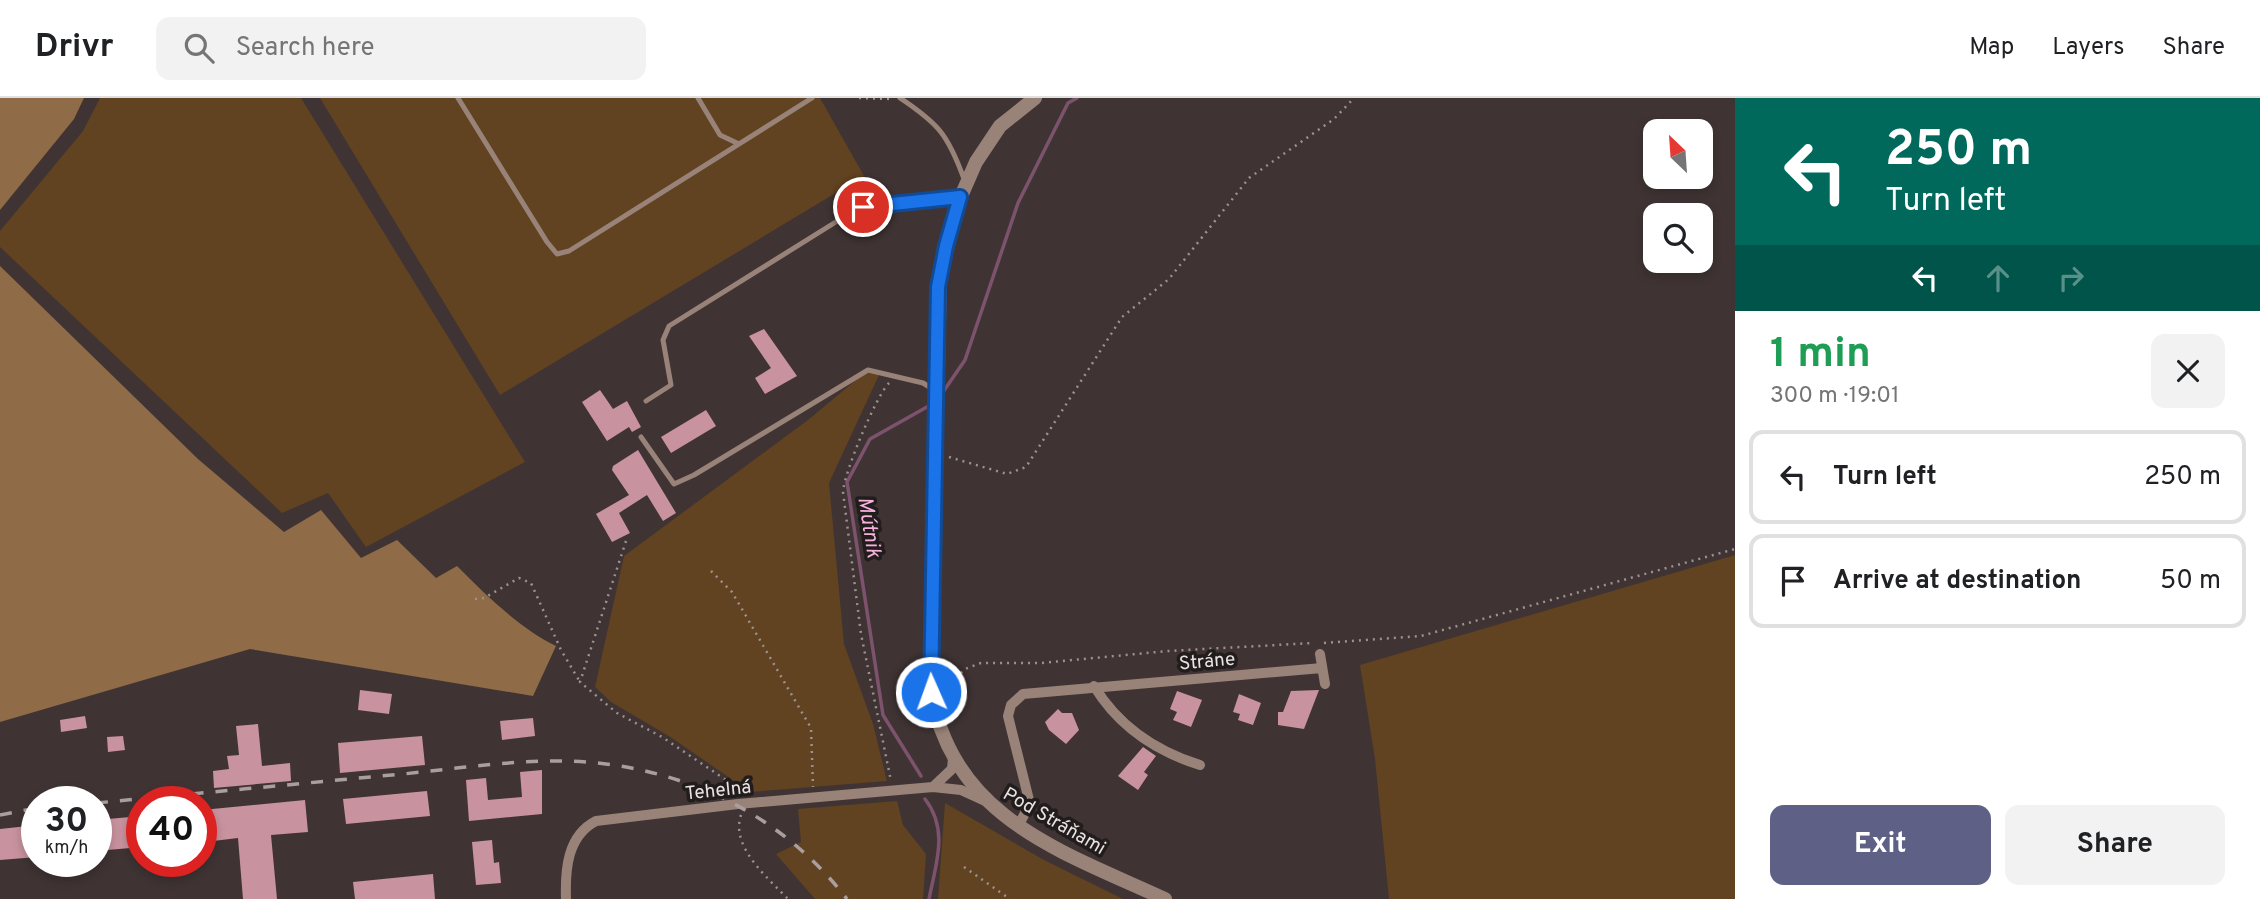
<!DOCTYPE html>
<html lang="en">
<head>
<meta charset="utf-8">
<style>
  :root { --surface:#fff; --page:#f2f2f2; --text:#202124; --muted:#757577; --line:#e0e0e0; --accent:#5e6185 }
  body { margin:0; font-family:Overpass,sans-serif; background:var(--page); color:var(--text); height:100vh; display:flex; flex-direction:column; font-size:26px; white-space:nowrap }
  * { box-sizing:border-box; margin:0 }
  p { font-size:23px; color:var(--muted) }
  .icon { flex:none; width:38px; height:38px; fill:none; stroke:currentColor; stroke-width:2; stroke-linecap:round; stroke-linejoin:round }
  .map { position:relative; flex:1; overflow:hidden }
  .side { display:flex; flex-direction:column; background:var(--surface); width:525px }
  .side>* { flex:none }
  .guide { background:#00695c; color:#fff; overflow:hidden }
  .needle { width:46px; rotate:335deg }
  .controls { position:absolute; left:1643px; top:21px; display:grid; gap:14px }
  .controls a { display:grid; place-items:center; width:70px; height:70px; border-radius:14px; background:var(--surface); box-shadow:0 4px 10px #0003; font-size:35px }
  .speed { position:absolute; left:21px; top:688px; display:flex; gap:14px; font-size:35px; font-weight:700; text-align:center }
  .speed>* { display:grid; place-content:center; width:91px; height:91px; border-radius:50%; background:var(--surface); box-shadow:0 4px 10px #0003; line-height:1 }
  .speed small { font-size:18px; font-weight:400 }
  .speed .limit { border:10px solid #d22; background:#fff; color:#111 }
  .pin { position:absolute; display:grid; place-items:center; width:60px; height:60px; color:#fff; margin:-30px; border:4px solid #fff; border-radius:50%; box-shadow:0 2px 7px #0007 }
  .me { position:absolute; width:77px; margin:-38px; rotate:358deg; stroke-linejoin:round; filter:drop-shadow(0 0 5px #0008) }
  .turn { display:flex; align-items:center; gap:24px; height:147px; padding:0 35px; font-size:32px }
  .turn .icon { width:91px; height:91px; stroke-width:2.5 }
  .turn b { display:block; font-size:49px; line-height:60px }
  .lanes { display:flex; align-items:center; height:66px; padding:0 35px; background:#0003; justify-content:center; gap:35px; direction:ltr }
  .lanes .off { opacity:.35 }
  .round { display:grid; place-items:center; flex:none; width:74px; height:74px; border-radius:14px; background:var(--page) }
  .overview { display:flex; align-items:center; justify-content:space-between; height:119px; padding:0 35px }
  h1 { font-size:42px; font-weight:700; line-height:52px; color:#1e9e55 }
  .button { display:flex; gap:14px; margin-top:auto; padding:14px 35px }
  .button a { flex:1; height:80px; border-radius:14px; background:var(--accent); color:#fff; font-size:28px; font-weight:700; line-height:80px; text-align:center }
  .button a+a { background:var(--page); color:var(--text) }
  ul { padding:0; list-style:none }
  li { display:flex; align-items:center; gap:21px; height:94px; margin:0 14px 10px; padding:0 21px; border:4px solid var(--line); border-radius:14px }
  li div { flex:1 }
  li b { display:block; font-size:26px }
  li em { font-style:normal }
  header { display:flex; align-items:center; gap:42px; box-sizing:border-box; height:98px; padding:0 35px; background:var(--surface); border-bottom:2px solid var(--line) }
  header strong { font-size:33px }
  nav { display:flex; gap:38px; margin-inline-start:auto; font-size:24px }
  .search { width:490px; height:63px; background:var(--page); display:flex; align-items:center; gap:18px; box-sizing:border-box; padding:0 24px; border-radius:14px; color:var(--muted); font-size:26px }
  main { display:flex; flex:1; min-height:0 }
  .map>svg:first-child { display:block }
  .green { fill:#614221 }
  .forest { fill:#8f6b47 }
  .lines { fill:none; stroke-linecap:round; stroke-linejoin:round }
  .stream { stroke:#7d526d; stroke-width:3.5 }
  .building { fill:#c9929f }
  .path { stroke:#9b9291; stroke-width:2.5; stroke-dasharray:2 5; stroke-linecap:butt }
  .service { stroke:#998379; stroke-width:5 }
  .minor { stroke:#998379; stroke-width:10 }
  .tertiary { stroke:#998379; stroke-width:14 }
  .rail { stroke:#a89f9e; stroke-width:3.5; stroke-dasharray:12 12; stroke-linecap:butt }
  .route-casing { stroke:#114b97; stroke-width:18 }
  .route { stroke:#1a73e8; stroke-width:12 }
  .labels { text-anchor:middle; stroke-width:7; stroke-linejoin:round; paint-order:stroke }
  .street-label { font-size:19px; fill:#eae3e2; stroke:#221d1d }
  .water-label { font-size:21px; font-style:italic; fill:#f7b1dc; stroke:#221d1d }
</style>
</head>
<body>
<header>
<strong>Drivr</strong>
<div class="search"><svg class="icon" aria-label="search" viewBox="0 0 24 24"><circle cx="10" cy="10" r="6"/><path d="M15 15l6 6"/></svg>Search here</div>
<nav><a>Map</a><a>Layers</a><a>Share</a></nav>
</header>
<main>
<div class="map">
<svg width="1735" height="801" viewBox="0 0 1735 801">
  <rect width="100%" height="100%" fill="#3f3433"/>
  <!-- green -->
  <path class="green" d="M100,0H301L525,364L366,449L328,395L282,415L0,149V133L83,33Z
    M320,0H820L864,78L500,297Z
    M872,274L879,277L829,385L844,546L873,626L887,683L750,694L672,640L611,604L595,589L624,458L808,322L862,277Z
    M1735,457V801H1389L1375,661L1360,567Z
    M897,703L903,727L926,756L923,801H815L776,756L801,744L798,711Z
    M945,705L1044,762L1123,801H938Z"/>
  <!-- forest -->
  <path class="forest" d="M0,0H84L74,21L0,112Z
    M0,168L198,361L284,434L321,412L361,460L397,442L436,480L457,468C487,498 518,529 556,548L533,598L250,551L0,624Z"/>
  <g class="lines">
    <!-- stream -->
    <path class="stream" d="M943,294L965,262L1018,105L1068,5L1077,0
      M921,678L883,617L847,384L870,341L934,305
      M925,701C949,732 936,765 929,801"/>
  </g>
  <!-- building -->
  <path class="building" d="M764,231L797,278L765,296L755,280L771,270L749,238Z
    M600,292L613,311L627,303L641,329L632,334L629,329L607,343L582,304Z
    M706,312L716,328L671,355L661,339Z
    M638,352L676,415L663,423L647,397L619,415L630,435L612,444L596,416L629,397L612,372L613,368Z
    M360,592L392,596L389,616L358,612Z
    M1319,592L1304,631L1278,627V614H1283L1291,593Z
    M1177,593L1202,602L1191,629L1173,622L1177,614L1170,611Z
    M1239,596L1261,605L1253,627L1238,622L1240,616L1233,614Z
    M1058,611L1062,615H1072L1079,632L1066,646L1049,632L1045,624Z
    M85,618L87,630L61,634L60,622Z
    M533,620L535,638L502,642L500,623Z
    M258,626L262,668L290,665L291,683L214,690L213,673L229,671L227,658L239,657L236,628Z
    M123,638L125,652L108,654L107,639Z
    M422,638L425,667L340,675L338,645Z
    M1143,649L1156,658L1144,674L1148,677L1138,692L1118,678Z
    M542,672V716L469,723L466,682L486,680L488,702L522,699L520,674Z
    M427,693L430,718L346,726L343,701Z
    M305,702L308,734L271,737L277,801H243L238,740L205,744L202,712Z
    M142,718V749L96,753V722Z
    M37,727V759L0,762V731Z
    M492,742L494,765L499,764L501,785L476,787L472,744Z
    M433,776L435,801H355L353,784Z"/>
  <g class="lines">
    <!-- path -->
    <path class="path" d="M859,0L891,1
      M889,285C876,298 844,375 843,394L861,536L891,683
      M949,359L1007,376L1026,369L1122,219L1169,181L1249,80L1334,21L1354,0
      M626,443L580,584L617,615L662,639L744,694
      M711,473L732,494L811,630L813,689
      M475,501L484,500L519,480L531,485L561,552L580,584
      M1324,545L1421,538L1735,451
      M946,590L965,571L981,565H1041L1168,553L1313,545
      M741,717C730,749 769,781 788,801
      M964,769L1010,801"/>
    <!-- service -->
    <path class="service" d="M458,0L547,144L557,156L569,153L812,0
      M698,0L720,37L739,46
      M900,0C939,26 948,37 964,81
      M646,303L671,287L663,242L669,228L855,112L871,107L957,99
      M641,339L674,386L694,377L868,272L923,285L936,293"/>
    <!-- minor -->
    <path class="minor" d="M1320,556L1325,586
      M1094,588C1119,629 1155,653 1200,667
      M933,689L952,671L953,660
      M1018,728L1030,706L1008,618L1011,607L1023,596L1322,570
      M566,801C565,772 567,738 596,723L738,706L933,689L961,692L985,703"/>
    <!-- tertiary -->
    <path class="tertiary" d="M1035,0L1000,28L976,64L959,103L940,179L931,594C954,721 1061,753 1165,801"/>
    <!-- rail -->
    <path class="rail" d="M96,705C191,696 286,687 381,678C442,673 505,662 566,663C677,666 779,713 847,801
      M0,717L37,710"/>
  </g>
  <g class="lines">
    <defs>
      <path id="route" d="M863,109L960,99L946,148L938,189L931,594"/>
    </defs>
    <!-- route casing -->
    <use href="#route" class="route-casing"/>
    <!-- route -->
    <use href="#route" class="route"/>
  </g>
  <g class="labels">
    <!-- street labels -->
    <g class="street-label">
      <text transform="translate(1207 562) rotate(-5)" y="7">Stráne</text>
      <text transform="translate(718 691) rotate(-6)" y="7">Tehelná</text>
      <text transform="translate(1055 722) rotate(30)" y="7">Pod Stráňami</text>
    </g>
    <!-- water labels -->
    <g class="water-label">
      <text transform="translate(870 429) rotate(81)" y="7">Mútnik</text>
    </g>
  </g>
</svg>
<div class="controls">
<a><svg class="needle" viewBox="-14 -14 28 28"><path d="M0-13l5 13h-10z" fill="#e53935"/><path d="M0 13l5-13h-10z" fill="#757577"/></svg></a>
<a><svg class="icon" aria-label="search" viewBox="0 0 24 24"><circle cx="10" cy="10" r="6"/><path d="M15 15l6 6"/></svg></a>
</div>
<div class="speed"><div>30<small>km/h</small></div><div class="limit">40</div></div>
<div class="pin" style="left:863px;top:109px;background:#d93025"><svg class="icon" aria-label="arrive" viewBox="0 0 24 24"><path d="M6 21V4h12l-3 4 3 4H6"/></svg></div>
<svg class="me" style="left:931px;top:594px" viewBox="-20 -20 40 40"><circle r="17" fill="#1a73e8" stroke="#fff" stroke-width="3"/><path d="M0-11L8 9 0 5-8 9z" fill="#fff"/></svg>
</div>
<section class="side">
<div class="guide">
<div class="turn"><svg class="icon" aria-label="left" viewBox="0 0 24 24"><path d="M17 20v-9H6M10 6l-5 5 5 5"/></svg><div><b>250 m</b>Turn left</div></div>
<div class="lanes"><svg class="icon" aria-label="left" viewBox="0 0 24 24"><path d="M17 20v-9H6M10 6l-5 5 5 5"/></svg><svg class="icon off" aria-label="ahead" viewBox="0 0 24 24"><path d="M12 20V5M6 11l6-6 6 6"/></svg><svg class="icon off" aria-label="right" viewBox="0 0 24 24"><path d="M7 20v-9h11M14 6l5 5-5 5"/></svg></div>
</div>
<div class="overview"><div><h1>1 min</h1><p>300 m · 19:01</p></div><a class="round"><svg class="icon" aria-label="close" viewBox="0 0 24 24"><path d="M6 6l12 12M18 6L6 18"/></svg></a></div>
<ul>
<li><svg class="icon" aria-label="left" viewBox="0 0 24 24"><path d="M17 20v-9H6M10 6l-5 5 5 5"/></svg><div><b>Turn left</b></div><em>250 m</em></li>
<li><svg class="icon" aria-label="arrive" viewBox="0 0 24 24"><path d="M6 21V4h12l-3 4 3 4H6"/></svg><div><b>Arrive at destination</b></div><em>50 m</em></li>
</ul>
<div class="button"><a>Exit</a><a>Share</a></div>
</section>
</main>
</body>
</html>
